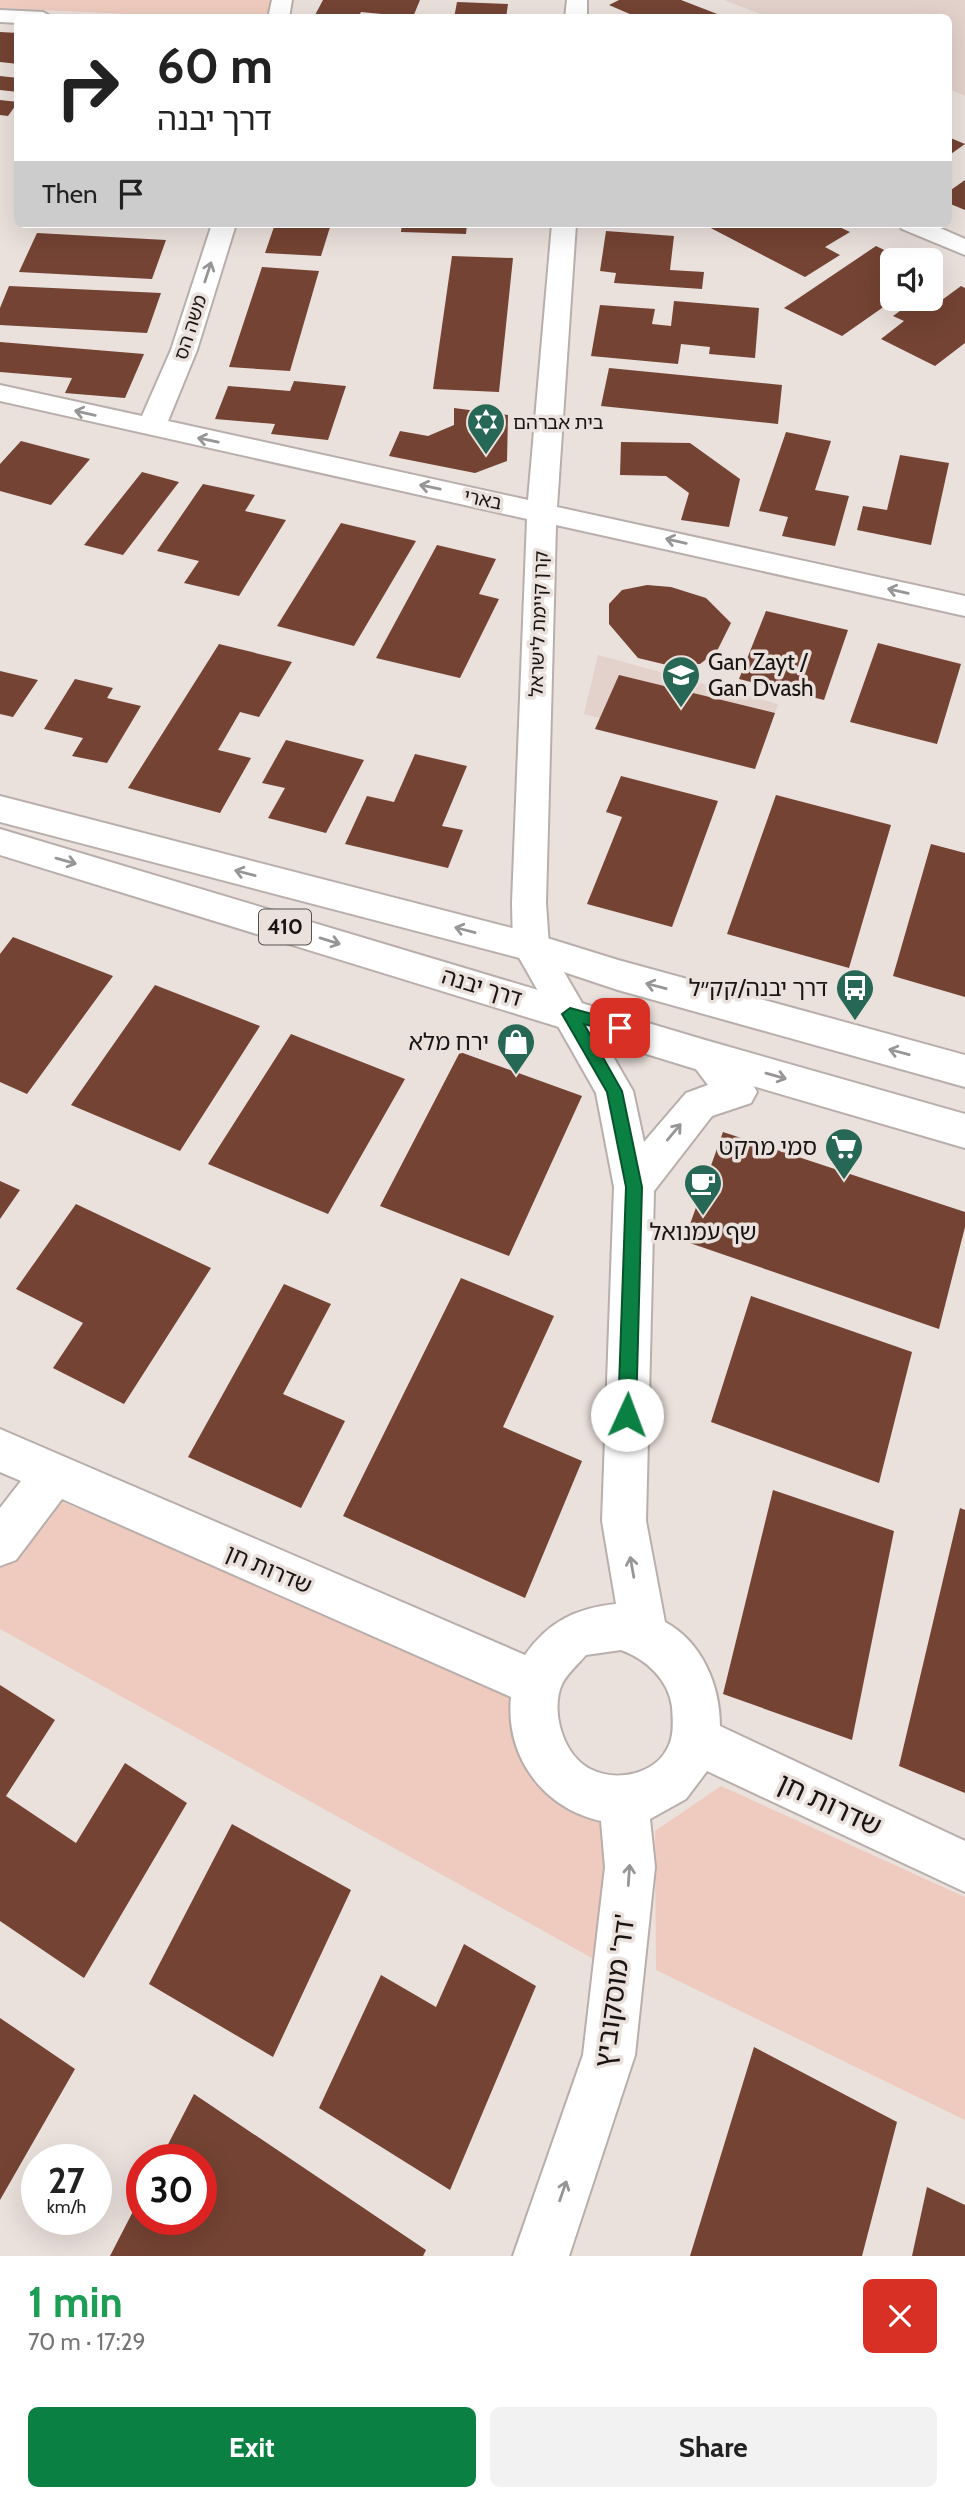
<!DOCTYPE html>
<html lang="en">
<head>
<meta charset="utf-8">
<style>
  :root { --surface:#fff; --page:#f2f2f2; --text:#222; --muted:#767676; --accent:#0b8043 }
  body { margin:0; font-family:Cabin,"Noto Sans Hebrew",sans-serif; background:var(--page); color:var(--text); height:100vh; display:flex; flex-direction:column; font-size:26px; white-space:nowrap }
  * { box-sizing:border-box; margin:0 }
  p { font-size:23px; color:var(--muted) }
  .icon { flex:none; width:38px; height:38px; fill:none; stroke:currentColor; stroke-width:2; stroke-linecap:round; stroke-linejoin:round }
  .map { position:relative; height:2256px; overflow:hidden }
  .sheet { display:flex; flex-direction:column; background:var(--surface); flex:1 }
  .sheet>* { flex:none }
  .guide { position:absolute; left:14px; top:14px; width:938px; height:214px; border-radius:10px; box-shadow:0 7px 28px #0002; background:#fff; color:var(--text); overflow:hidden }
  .buttons { position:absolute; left:880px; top:248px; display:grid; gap:14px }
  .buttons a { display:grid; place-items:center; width:63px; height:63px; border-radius:10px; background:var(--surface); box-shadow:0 7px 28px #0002; font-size:35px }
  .speed { position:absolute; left:21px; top:2144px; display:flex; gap:14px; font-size:35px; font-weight:700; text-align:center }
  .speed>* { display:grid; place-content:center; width:91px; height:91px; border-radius:50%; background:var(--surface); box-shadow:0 7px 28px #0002; line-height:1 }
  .speed small { font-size:18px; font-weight:400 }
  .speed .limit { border:10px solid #d22; background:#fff; color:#111 }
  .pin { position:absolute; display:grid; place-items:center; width:60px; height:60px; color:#fff; margin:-30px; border-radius:14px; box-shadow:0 4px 10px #0006 }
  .me { position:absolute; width:77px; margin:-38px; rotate:2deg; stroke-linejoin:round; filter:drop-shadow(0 0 5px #0008) }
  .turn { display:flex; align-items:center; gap:24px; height:147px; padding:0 28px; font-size:32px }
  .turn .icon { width:91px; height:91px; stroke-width:2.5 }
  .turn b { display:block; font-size:49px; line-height:60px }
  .then { display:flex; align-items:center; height:66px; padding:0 28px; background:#0003; gap:14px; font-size:26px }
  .round { display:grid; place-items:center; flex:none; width:74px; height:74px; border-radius:10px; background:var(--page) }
  .summary { display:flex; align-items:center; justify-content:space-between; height:119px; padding:0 28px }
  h1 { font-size:42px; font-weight:700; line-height:52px; color:#1e9e55 }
  .cta { display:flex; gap:14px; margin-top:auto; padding:14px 28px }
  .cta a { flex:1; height:80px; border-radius:10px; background:var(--accent); color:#fff; font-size:28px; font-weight:700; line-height:80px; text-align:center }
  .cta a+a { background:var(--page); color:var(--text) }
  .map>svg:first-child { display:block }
  .built { fill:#e3d1cb }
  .green { fill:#efcbbf }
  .building { fill:#744333 }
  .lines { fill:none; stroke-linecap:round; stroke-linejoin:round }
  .street-casing { stroke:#b8aeab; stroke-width:4 }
  .primary-casing { stroke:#b8aeab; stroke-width:4 }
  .street { fill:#fff; fill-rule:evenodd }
  .primary { fill:#fff; fill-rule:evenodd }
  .oneway { stroke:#979595 }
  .route { fill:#0b8043; stroke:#07532c; stroke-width:2 }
  .labels { text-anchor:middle; stroke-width:7; stroke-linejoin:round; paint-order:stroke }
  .far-street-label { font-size:19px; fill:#171413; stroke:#eae0dc }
  .far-poi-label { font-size:19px; fill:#171413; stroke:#eae0dc; text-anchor:start }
  .shield { fill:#eae0dc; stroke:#56514f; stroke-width:2 }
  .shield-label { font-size:21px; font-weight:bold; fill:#171413 }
  .poi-label { font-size:23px; fill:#171413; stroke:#eae0dc; text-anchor:end }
  .street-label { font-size:23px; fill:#171413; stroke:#eae0dc }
  .near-street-label { font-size:28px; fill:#171413; stroke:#eae0dc }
</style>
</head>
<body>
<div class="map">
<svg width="965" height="2256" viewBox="0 0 965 2256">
  <rect width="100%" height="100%" fill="#eae0dc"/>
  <!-- built -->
  <path class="built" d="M724,0H965V96L949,89L948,18L768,17Z
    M598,655L778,704L758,761L584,714Z"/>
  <!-- green -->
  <path class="green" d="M0,0H271L268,18L193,17L0,8Z
    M45,1495L508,1682L522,1755L610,1822L601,1963L0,1629V1553Z
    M721,1786L965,1897V2120L656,1970L655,1831Z"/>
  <!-- building -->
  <path class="building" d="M323,0H420L413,17L361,12L358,18L314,17Z
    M619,0H681L725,17L639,18L609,5Z
    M457,2L508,4L506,18H454Z
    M0,32L18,33V64L0,62Z
    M0,76L18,78V92L0,90Z
    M0,100L18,102L8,116L0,115Z
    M948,137L965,144L948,156Z
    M965,180V210L948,203V192Z
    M275,224H331L321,256L265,253Z
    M402,224H467L466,234L401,232Z
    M703,224H833L850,232L825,247L840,255L805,277Z
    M606,231L674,236L670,270L704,272L702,289L614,283L616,273L600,271Z
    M37,233L166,240L152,279L19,272Z
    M876,246L907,261H892V301L842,336L784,308Z
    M452,256L513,258L499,392L433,389Z
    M262,267L319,271L290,371L229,367Z
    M9,286L161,293L147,333L0,325V308Z
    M961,286L965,288V343L935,366L881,339L904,321L893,316L915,300L931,308Z
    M674,301L759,308L755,358L709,354L710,347L681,344L678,364L591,356L600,305L655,309L652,324L671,326Z
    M0,342L144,354L125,398L65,393L72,378L0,372Z
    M609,368L782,385L778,424L601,406Z
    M294,381L346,386L328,440L271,434L275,424L215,419L228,386L290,391Z
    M454,408L508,415L507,461L475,473L389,456L400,431L428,436L454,425Z
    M786,432L831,441L815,490L849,496L835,546L782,536L788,517L759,511Z
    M21,441L59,451L90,459L51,505L0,491V464Z
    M621,442L690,443L740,479L729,527L681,520L689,493L666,476L620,475Z
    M900,455L949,463L931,545L857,530L863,506L887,510Z
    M142,472L179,482L123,555L84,545Z
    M203,484L255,495L245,511L286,520L239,596L184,583L199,561L157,551Z
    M341,523L416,541L354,646L277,626Z
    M437,545L496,559L479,594L499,599L460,678L376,658Z
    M647,585L671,587L706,598L731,623L717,651L700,664L667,665L638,658L609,624V604L622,590Z
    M766,611L848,630L824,700L739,679Z
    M878,643L961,664L937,744L850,722Z
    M219,644L292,662L259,717L240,712L218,750L251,758L220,813L128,788Z
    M0,671L38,680L13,717L0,714Z
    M619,675L775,713L755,769L595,729Z
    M75,679L113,688L107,698L141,706L107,763L72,756L83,738L44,729Z
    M286,740L364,760L326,833L268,818L285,788L262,783Z
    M415,754L467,766L442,826L463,830L448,868L345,844L367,796L394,802Z
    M621,776L718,801L672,927L587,904L622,817L606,812Z
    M776,795L891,825L849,968L727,934Z
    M931,844L965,853V997L893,976Z
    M13,937L113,976L27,1094L0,1082V954Z
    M155,985L260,1026L180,1151L71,1105Z
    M291,1034L405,1079L328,1214L208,1164Z
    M460,1052L582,1096L509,1256L380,1206Z
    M723,1132L965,1212V1227L939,1329L684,1241Z
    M0,1181L20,1190L0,1219Z
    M76,1204L211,1268L124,1404L53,1368L83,1323L16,1289Z
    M461,1278L554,1316L503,1427L582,1461L525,1598L343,1516Z
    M284,1284L331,1304L283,1394L345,1421L301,1508L188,1457Z
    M751,1296L912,1352L879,1483L711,1422Z
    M773,1490L894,1531L852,1740L723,1694Z
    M960,1508L965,1510V1793L899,1766Z
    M0,1685L55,1720L6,1796L76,1843L125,1763L187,1803L84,1978L0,1921Z
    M232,1824L351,1890L273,2057L149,1984Z
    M464,1944L536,1986L450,2190L319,2108L381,1975L436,2007Z
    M0,2018L75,2069L0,2200Z
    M754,2047L897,2122L862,2256H690Z
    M194,2094L426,2250L423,2256H110L142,2194V2219H201V2160H160Z
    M927,2187L965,2205V2256H912Z"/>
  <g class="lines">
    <defs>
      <path id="street" d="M272,0H292L289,18H268Z
        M567,0H587V18H565Z
        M0,10L43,12L53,18H18V23L0,22Z
        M212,224H236L197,350L168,421L528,500L552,224H576L557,507L965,596V616L556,525L546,903L549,946L633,1091L644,1142L686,1093L708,1085L686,1056L692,1045C720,1035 745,1068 757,1092L751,1103L712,1116L654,1191L646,1521L665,1622C702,1642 720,1685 720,1726L965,1841V1892L707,1771L686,1799L650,1819L655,1867L635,2055L569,2256H513L583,2055L605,1867L601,1821C543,1808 505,1757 511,1697L62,1499L16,1560L0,1566V1508L21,1481L0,1472V1429L525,1655C548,1622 576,1608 616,1604L602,1521L614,1187L596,1093L513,947L512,903L527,519L0,401V385L142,416L171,350ZM621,1650C646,1659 669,1680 672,1707C673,1719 674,1734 669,1745C657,1774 617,1783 590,1769C563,1755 550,1711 562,1684C566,1675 579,1663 586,1655Z
        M899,224H931L965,239V255L902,229Z"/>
      <path id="primary" d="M0,796L531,933L618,960L965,1055V1087L618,990L531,961L0,822Z
        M0,829L705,1040L965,1114V1148L705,1072L0,855Z"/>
    </defs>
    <!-- street casing -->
    <use href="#street" class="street-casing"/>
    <!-- primary casing -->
    <use href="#primary" class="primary-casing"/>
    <!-- street -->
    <use href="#street" class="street"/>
    <!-- primary -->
    <use href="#primary" class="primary"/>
  </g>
  <!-- one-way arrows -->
  <defs><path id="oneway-shaft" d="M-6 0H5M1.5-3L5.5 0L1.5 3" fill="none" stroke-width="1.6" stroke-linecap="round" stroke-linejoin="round" transform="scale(1.75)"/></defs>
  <g class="oneway">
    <use href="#oneway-shaft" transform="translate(208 272) rotate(-72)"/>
    <use href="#oneway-shaft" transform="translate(85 413) rotate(-167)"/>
    <use href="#oneway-shaft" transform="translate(208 440) rotate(-168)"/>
    <use href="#oneway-shaft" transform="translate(430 487) rotate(-168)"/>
    <use href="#oneway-shaft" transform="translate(676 541) rotate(-167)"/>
    <use href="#oneway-shaft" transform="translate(898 591) rotate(-167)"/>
    <use href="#oneway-shaft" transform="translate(66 861) rotate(16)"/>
    <use href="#oneway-shaft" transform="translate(245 873) rotate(-165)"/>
    <use href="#oneway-shaft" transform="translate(465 930) rotate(-165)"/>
    <use href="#oneway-shaft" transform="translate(330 941) rotate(17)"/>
    <use href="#oneway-shaft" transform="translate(656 986) rotate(-165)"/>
    <use href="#oneway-shaft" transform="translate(899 1052) rotate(-165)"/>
    <use href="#oneway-shaft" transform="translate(776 1076) rotate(16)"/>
    <use href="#oneway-shaft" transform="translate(674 1132) rotate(-50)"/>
    <use href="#oneway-shaft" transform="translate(632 1567) rotate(-100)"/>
    <use href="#oneway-shaft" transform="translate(629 1875) rotate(-86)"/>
    <use href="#oneway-shaft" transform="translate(563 2191) rotate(-71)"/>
  </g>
  <!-- route -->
  <path class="route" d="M570,1008L625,1023L627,1028L620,1034L584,1024L622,1091L642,1187L636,1415L633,1421L627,1424L621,1421L618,1415L626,1187L607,1092L562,1014Z"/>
  <!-- icons -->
  <defs>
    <symbol id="synagogue-pin" viewBox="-11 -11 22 30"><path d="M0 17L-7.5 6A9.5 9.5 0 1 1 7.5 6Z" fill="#276755" stroke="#eae0dc"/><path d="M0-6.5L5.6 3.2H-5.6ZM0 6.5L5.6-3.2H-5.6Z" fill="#fff"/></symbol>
    <symbol id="school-pin" viewBox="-11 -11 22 30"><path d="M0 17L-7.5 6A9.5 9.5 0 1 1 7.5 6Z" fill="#276755" stroke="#eae0dc"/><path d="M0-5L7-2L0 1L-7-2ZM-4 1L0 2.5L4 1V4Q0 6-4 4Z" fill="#fff"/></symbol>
    <symbol id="bus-pin" viewBox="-11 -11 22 30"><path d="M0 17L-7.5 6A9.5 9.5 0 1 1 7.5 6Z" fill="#276755" stroke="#eae0dc"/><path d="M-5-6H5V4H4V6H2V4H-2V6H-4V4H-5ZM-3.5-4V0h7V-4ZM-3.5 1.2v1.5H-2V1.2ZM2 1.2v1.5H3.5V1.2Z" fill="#fff"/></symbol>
    <symbol id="shop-pin" viewBox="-11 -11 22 30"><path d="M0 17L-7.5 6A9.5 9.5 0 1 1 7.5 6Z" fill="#276755" stroke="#eae0dc"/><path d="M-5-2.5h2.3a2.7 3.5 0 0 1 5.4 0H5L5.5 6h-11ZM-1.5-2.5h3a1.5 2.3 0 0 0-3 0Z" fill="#fff"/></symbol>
    <symbol id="supermarket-pin" viewBox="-11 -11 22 30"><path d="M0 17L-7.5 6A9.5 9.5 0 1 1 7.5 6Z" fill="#276755" stroke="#eae0dc"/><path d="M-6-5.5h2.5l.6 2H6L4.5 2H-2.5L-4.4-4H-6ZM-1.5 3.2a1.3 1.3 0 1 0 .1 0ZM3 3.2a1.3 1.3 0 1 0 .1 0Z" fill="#fff"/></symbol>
    <symbol id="cafe-pin" viewBox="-11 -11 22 30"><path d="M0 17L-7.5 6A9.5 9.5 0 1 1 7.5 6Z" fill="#276755" stroke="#eae0dc"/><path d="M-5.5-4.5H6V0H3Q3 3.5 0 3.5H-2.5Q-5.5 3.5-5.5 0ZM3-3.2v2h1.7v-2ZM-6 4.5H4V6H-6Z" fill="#fff"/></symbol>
  </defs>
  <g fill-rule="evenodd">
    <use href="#synagogue-pin" x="464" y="400" width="44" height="60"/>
    <use href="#school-pin" x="659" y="653" width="44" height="60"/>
    <use href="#bus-pin" x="833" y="966" width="44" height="60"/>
    <use href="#shop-pin" x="494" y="1020" width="44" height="60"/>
    <use href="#supermarket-pin" x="822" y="1125" width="44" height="60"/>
    <use href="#cafe-pin" x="681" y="1161" width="44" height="60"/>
  </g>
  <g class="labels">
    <!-- far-street labels -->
    <g class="far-street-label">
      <text transform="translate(190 327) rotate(-72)" y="7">משה הס</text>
      <text transform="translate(483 499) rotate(12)" y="7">בארי</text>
      <text transform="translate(538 624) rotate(-88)" y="7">קרן קיימת לישראל</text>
    </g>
    <!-- far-poi labels -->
    <g class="far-poi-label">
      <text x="513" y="429">בית אברהם</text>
    </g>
    <!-- shield labels -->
    <rect class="shield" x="259" y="909.5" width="52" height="35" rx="5"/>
    <g class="shield-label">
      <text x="285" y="934">410</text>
    </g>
    <!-- poi labels -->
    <g class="poi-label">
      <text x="708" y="670" text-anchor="start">Gan Zayt /<tspan x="708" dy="26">Gan Dvash</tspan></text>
      <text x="828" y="996">דרך יבנה/קק״ל</text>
      <text x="489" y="1050">ירח מלא</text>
      <text x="817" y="1155">סמי מרקט</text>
      <text x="703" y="1240" text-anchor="middle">שף עמנואל</text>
    </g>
    <!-- street labels -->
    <g class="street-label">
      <text transform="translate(482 987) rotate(17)" y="8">דרך יבנה</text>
      <text transform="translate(269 1569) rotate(23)" y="8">שדרות חן</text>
    </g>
    <!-- near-street labels -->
    <g class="near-street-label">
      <text transform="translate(830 1804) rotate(25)" y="10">שדרות חן</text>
      <text transform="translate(614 1991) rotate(-82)" y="10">דר' מוסקוביץ'</text>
    </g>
  </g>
</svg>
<div class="buttons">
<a><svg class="icon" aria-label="sound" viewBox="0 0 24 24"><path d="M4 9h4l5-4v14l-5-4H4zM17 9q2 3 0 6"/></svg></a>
</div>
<div class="speed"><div>27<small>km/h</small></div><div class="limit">30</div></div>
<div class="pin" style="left:620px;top:1028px;background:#d93025"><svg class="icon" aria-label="arrive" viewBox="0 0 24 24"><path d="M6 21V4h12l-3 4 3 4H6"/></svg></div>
<svg class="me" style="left:627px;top:1415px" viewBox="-20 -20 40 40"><circle r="19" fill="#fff"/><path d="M0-13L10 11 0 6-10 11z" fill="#0b8043"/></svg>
<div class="guide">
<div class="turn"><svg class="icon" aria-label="right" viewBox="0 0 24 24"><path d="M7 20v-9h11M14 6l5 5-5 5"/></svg><div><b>60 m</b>דרך יבנה</div></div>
<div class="then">Then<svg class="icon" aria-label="arrive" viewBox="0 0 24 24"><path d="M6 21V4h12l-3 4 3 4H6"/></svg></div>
</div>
</div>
<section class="sheet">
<div class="summary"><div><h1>1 min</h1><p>70 m · 17:29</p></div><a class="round" style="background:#d93025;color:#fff"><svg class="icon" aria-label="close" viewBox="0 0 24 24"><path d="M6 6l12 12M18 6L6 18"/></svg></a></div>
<div class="cta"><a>Exit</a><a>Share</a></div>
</section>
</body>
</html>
